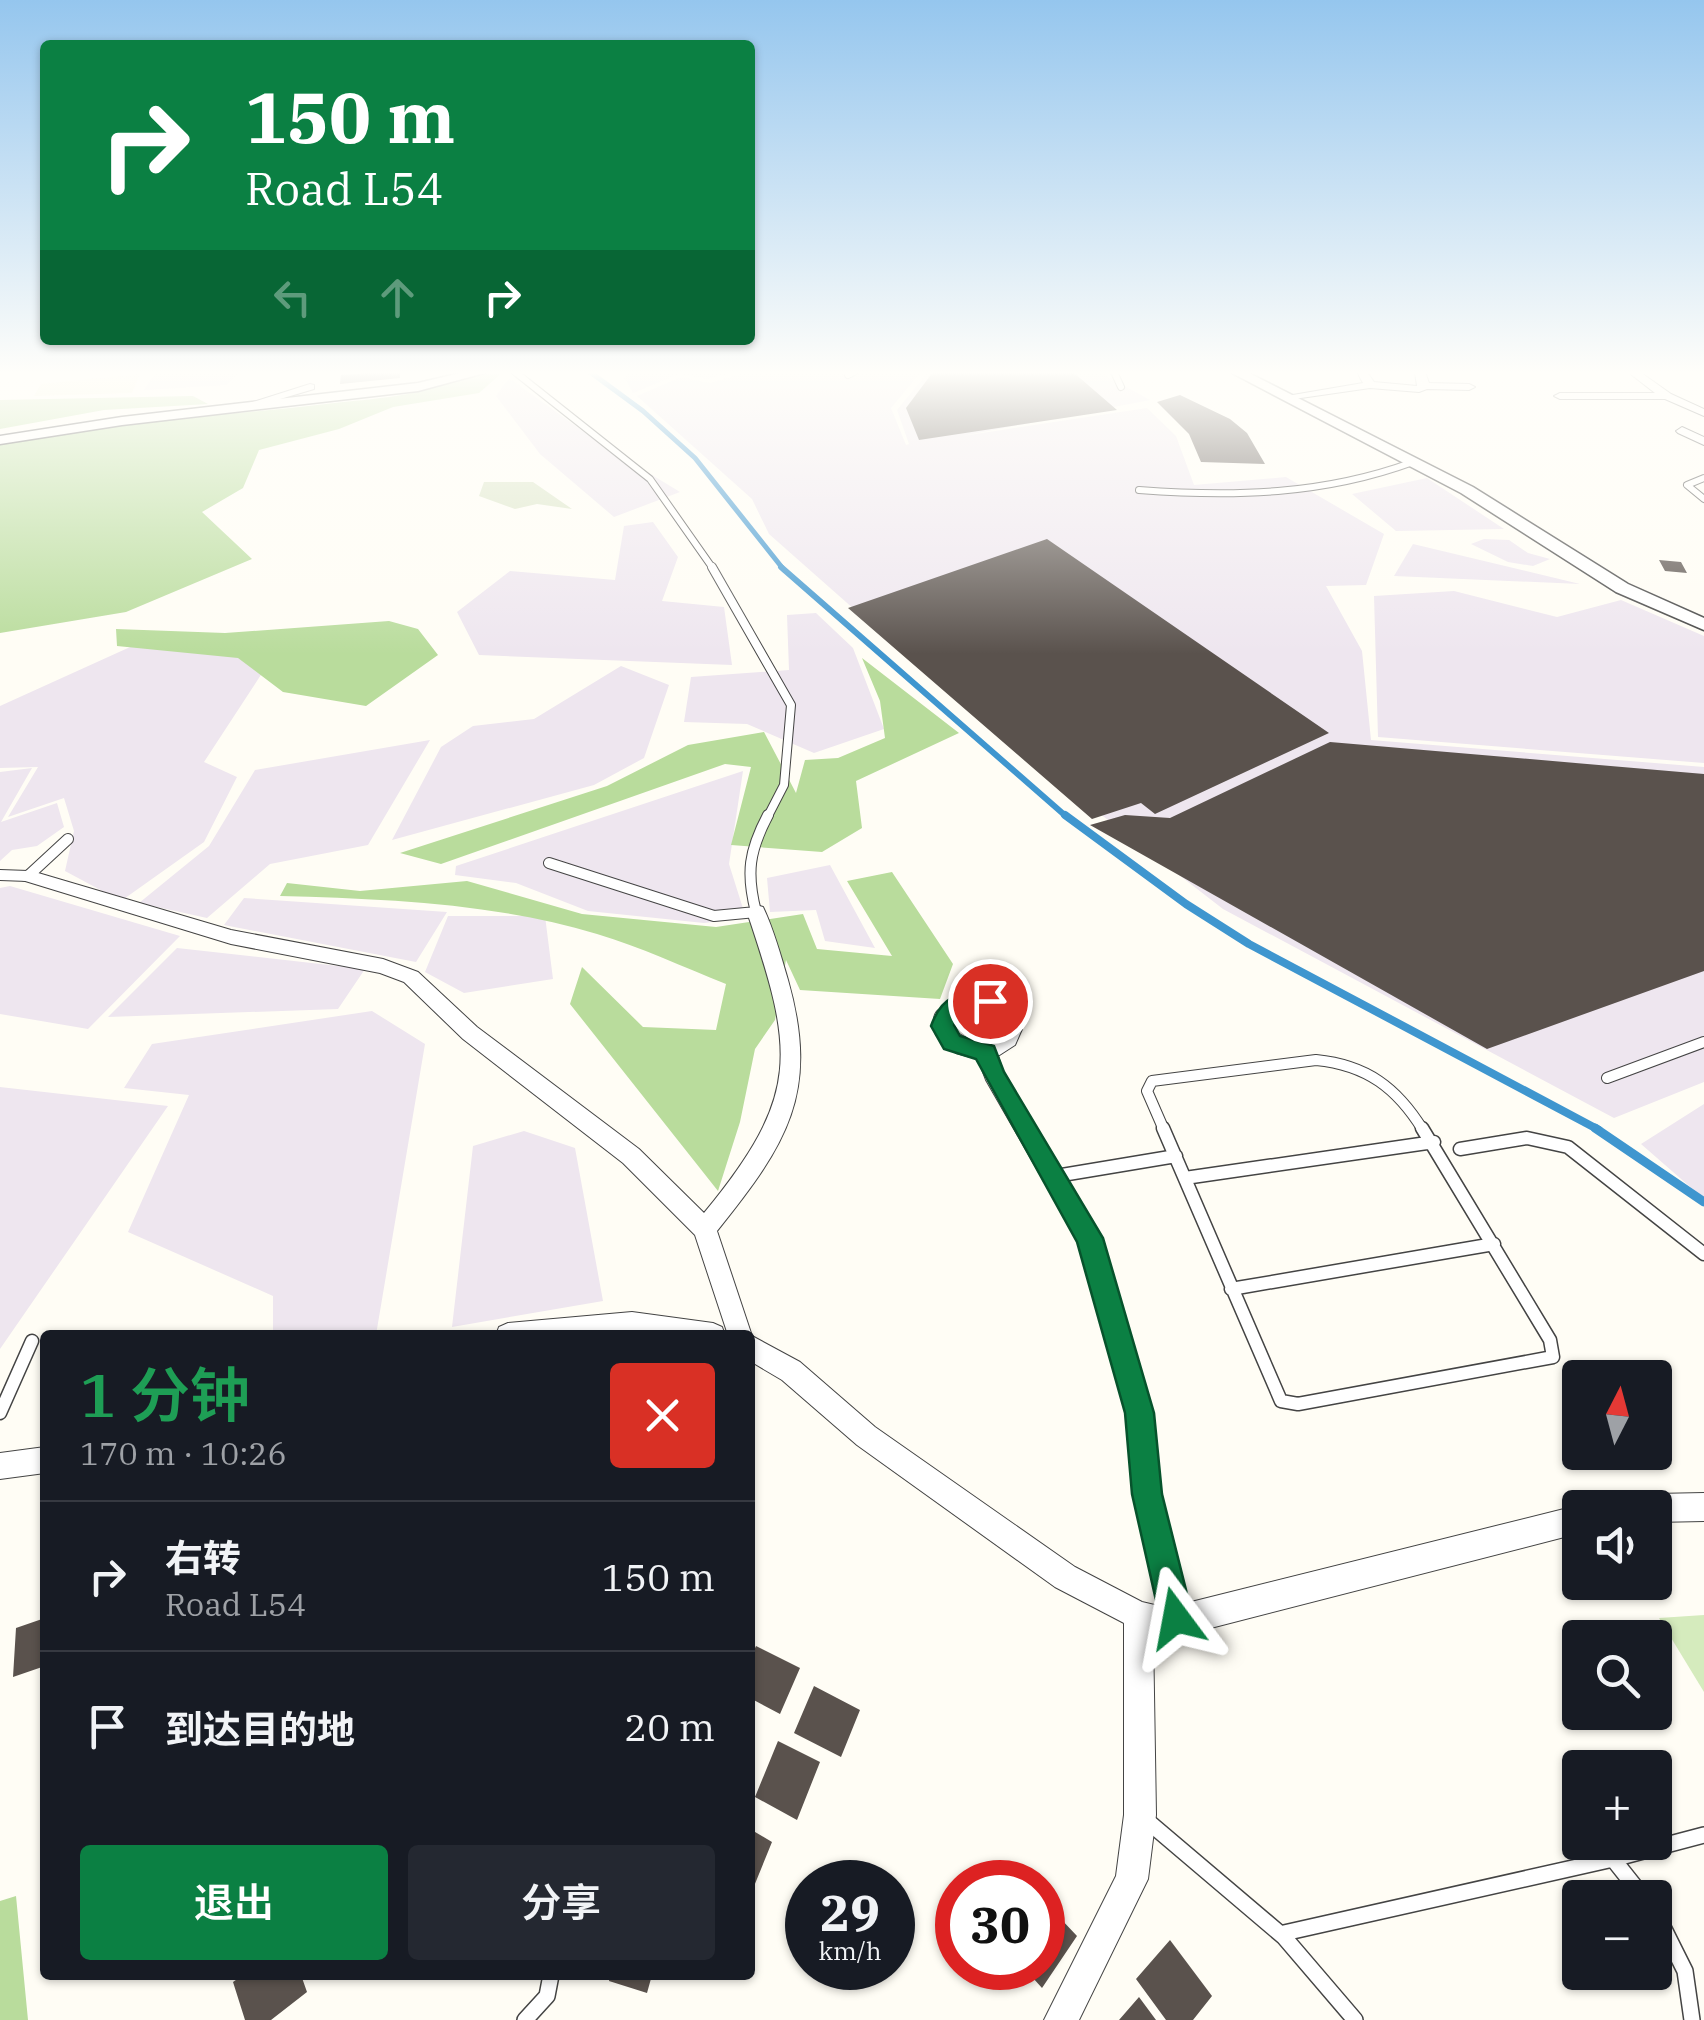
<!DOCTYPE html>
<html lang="zh">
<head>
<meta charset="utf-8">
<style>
  :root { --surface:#171b24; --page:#242831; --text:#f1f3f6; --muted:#9ea1a6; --line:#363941; --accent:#0b8043 }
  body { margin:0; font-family:"IBM Plex Serif","Noto Sans SC",serif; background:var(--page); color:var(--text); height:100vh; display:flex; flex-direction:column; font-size:38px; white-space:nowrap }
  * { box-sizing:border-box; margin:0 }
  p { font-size:32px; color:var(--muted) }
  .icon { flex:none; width:55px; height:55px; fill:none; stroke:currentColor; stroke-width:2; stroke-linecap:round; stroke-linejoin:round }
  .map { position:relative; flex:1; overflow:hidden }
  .sheet { position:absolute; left:40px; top:1330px; width:715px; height:650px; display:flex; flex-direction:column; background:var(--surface); border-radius:10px; box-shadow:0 2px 8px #0004 }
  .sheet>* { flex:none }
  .banner { position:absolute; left:40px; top:40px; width:715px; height:305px; border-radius:10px; box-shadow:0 2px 8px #0004; background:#0b8043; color:#fff; overflow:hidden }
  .needle { width:65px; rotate:6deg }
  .fabs { position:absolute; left:1562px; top:1360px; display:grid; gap:20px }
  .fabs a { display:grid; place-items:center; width:110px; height:110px; border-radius:10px; background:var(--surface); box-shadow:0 2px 8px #0004; font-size:50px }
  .speed { position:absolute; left:785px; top:1860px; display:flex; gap:20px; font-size:50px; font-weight:700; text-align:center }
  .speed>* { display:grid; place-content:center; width:130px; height:130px; border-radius:50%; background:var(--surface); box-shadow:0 2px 8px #0004; line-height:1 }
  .speed small { font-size:25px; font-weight:400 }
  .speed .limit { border:15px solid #d22; background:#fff; color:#111 }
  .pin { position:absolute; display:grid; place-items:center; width:85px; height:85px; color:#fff; margin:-42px; border:5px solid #fff; border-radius:50%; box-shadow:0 2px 10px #0007 }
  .me { position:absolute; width:110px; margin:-55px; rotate:347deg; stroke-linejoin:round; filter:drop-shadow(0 0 8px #0008) }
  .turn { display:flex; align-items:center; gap:35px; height:210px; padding:0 40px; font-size:45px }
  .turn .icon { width:130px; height:130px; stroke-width:2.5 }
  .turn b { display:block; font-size:70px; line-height:85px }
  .lanes { display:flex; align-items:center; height:95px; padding:0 40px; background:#0003; justify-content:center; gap:50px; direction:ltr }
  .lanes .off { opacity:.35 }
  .round { display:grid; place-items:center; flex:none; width:105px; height:105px; border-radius:10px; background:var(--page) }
  .summary { display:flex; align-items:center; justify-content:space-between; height:170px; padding:0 40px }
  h1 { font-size:60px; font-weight:600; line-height:75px; color:#1e9e55 }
  .cta { display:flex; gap:20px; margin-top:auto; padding:20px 40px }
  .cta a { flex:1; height:115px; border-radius:10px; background:var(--accent); color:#fff; font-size:40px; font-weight:600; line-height:115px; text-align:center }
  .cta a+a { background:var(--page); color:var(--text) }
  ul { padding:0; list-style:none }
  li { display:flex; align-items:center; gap:30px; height:150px; padding:0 40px; border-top:2px solid var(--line) }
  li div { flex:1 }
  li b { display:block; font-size:38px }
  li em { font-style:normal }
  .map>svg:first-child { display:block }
  .industrial { fill:#eee6ef }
  .farmland { fill:#f6f3d4 }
  .green { fill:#d5ebbd }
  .forest { fill:#b9dc9c }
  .cemetery { fill:#d9e3c4 }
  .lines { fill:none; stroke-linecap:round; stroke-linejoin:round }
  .stream-far3 { stroke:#3f96cf; stroke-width:5 }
  .stream-far2 { stroke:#3f96cf; stroke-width:6 }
  .stream-far1 { stroke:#3f96cf; stroke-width:8 }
  .stream { stroke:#3f96cf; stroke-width:9 }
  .building { fill:#5a524d }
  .service-far4-casing { stroke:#444; stroke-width:8 }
  .service-far3-casing { stroke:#444; stroke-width:10 }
  .service-far2-casing { stroke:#444; stroke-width:12 }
  .service-far1-casing { stroke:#444; stroke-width:15 }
  .service-casing { stroke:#444; stroke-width:18 }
  .minor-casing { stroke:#444; stroke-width:2 }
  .tertiary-casing { stroke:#444; stroke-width:3 }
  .service-far4 { stroke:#fff; stroke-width:6 }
  .service-far3 { stroke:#fff; stroke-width:8 }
  .service-far2 { stroke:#fff; stroke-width:10 }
  .service-far1 { stroke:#fff; stroke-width:12 }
  .service { stroke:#fff; stroke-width:15 }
  .minor { fill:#fff; fill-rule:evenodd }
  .tertiary { fill:#fff; fill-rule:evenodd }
  .route { fill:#0b8043; stroke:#07532c; stroke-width:2.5 }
</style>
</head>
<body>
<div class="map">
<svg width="1704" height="2020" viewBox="0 0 1704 2020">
  <rect width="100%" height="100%" fill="#fffdf5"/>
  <!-- industrial -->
  <path class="industrial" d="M156,372H239L227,385L144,390Z
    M632,372H732L708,379L679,374L633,393L624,377Z
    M747,372H921L891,408L906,445L909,444L897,410L928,372H1099L1150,400L962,436L1147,408L1176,436L1194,485L1286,477L1384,534L1366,585L1326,586L1362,651L1371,740L1704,767V1082L1614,1118L1223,909L984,724L769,534L752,499L637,396L681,377L710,383Z
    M509,378L598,442L680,492L614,517L540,454L496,396Z
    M1427,478L1504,529L1396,531L1352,494Z
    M653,522L678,557L662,601L724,607L732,665L479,655L457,612L510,571L615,580L624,526Z
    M1484,539L1509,540L1528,553L1550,559L1533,566L1508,562L1471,544Z
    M1413,544L1580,584L1394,576Z
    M1454,591L1557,617L1621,600L1704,636V763L1378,737L1374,596Z
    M816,613L853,648L884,729L814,753L747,724L684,722L691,677L789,670L787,615Z
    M150,638L270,661L204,762L237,777L204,842L121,901L65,871L74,831L64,798L8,817L38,767L0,768V706Z
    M621,666L669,685L644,758L594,785L392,840L441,747L473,726L534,719Z
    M430,740L368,845L270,864L207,918L139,903L209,846L255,770Z
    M32,768L1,822L57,803L64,827L37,846L12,850L0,861V772Z
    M743,771L729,864L746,918L704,923L588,911L516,883L455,875L456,866Z
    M830,865L875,948L825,941L816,910L770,912L767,878Z
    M10,886L180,936L88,1029L0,1014V888Z
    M244,898L447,912L416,962L224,925Z
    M448,916H545L553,979L464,993L425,972Z
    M177,948L365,969L338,1009L108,1017Z
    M372,1011L425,1044L376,1335H273V1296L128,1232L189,1095L124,1088L152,1044Z
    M0,1087L168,1106L0,1349Z
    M1704,1104V1199L1641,1144Z
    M524,1131L575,1148L603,1301L452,1327L473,1146Z"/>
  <!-- farmland -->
  <path class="farmland" d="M140,374L132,393L34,396L41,384Z"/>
  <!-- green -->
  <path class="green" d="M1704,1615V1692L1659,1618Z"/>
  <!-- forest -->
  <path class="forest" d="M466,372H503L479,393L393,407L339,429L259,450L243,488L202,512L252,559L126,612L0,633V445C106,419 218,417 326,404C373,398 426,398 466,372Z
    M193,396L208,404L104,410L0,429V400Z
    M389,621L418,629L438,655L366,706L283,692L238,658L117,646L116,629L225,633Z
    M862,658L959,733L856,781L862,828L822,852L731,845L751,767L725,764L441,864L400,853L607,786L688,745L764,732L796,793L805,760L838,758L885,738L880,701Z
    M892,872L953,964L940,999L800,990L786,960L775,1020L755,1049L740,1122L718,1191L570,1004L582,967L643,1027L716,1030L726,984C683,967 641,947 597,934C494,903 386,899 280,896L287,883L360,891L467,881L582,914L716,927L803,914L817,949L892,956L847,881Z
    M16,1896L28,2020H0V1901Z"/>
  <!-- cemetery -->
  <path class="cemetery" d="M484,482H533L572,509L537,504L515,509L479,496Z"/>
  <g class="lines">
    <!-- stream-far3 -->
    <path class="stream-far3" d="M590,372L643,411L695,458L784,570"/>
    <!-- stream-far2 -->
    <path class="stream-far2" d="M781,567L1068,818"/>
    <!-- stream-far1 -->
    <path class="stream-far1" d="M1065,815L1186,904L1249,944L1599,1130"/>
    <!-- stream -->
    <path class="stream" d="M1595,1128L1704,1202"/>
  </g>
  <!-- building -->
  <path class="building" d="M375,372H400V378L340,384L341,375Z
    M933,372H1073L1117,410L919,440L906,408Z
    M1180,395L1230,419L1247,433L1265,464L1201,462L1189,434L1157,402Z
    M1047,539L1329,733L1155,814L1141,803L1092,819L848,608Z
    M1659,560L1681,562L1687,573L1665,571Z
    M1330,742L1704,774V971L1487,1049L1090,825L1125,815L1170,818Z
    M45,1618V1666L13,1677L16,1628Z
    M756,1646L800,1668L780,1714L750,1698V1659Z
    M814,1686L860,1710L841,1757L794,1733Z
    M778,1741L820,1762L797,1820L755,1797Z
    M750,1829L772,1842L750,1896Z
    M1042,1899L1077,1936L1042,1988L1024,1968H1042Z
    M1170,1940L1212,1996L1193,2020H1166L1136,1979Z
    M243,1975H301L307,1992L271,2020H245L233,1982Z
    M610,1975H652L647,1993L609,1981Z
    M1139,1997L1156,2020H1119Z"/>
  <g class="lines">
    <defs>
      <path id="service-far4" d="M515,372L650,479L714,570
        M1114,372L1121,387
        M848,375L854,372
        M1704,478L1687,485L1704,499
        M1139,490C1234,497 1323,495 1413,462"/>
      <path id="service-far3" d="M712,567L791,705L784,785L767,818"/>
      <path id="service-far2" d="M549,863L714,916L756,912C746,873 749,851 768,815
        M0,875L28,876L68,839
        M1607,1078L1704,1042
        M1164,1130L1147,1091L1152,1081L1316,1060C1367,1065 1397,1088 1423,1130"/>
      <path id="service-far1" d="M1163,1128L1281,1401L1298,1404L1553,1357L1550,1340L1422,1128
        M1460,1149L1527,1138L1568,1147L1704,1254
        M1056,1176L1176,1156
        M1185,1178L1434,1142
        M1231,1289L1494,1244
        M0,1413L32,1341"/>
      <path id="service" d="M1145,1819L1284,1937L1355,2020
        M1613,1859L1704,1835
        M1655,1911L1685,1971L1692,2020
        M1284,1933L1613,1859L1644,1898
        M525,2020L547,1996L551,1975"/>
      <path id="minor" d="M1357,372H1367L1374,382L1417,386L1415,372H1425L1429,383L1469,384L1475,387L1469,390L1427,389L1419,392L1370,388L1287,400L1281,397L1363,383Z
        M1628,372H1640L1671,394L1704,409V416L1665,399H1560L1554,396L1560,393H1655Z
        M310,384L314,385V389L240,411L234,408Z
        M1682,427L1704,437V445L1678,433L1676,431Z
        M28,870L231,930L383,959L418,972L477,1027L639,1149L704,1213C802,1094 794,1052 747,912L756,905L763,907C774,930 781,956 788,980C820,1093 787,1144 717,1231L752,1336L800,1362L875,1427L1075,1567L1142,1602L1159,1606L1134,1494L1126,1413L1079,1242L986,1080L978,1059L956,1053L936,1035C935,1029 933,1024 934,1018C935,1011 939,1010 944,1006C974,982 1012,988 1022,1029L1015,1045L998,1056L1003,1072L1102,1239L1152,1413L1160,1494L1187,1603L1580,1505L1585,1508H1580V1533L1203,1630L1153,1633L1156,1815L1148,1879L1079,2020H1044L1116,1876L1124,1815V1623L1055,1587L857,1445L782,1380L750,1361V1335H728L695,1235L623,1163L463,1039L404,982L380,973L231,944L22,880L19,876ZM971,1007C988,1007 998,1012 1002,1029L994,1040L973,1042L956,1032L954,1020Z
        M632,1312L713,1323L722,1327L725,1335H496L499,1327L508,1323Z
        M45,1447V1473L0,1479V1453Z
        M1704,1493V1521L1655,1522V1508H1642L1645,1498L1655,1494Z"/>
      <path id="tertiary" d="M465,372H488L418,391L122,425L0,444V436L122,417L418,383Z
        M1230,372H1247L1473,487L1628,584L1704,618V630L1616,592L1461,493Z"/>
    </defs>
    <!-- service-far4 casing -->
    <use href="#service-far4" class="service-far4-casing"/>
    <!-- service-far3 casing -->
    <use href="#service-far3" class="service-far3-casing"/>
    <!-- service-far2 casing -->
    <use href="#service-far2" class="service-far2-casing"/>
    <!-- service-far1 casing -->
    <use href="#service-far1" class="service-far1-casing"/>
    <!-- service casing -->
    <use href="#service" class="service-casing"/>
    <!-- minor casing -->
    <use href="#minor" class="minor-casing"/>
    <!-- tertiary casing -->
    <use href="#tertiary" class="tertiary-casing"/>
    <!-- service-far4 -->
    <use href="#service-far4" class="service-far4"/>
    <!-- service-far3 -->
    <use href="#service-far3" class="service-far3"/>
    <!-- service-far2 -->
    <use href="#service-far2" class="service-far2"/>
    <!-- service-far1 -->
    <use href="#service-far1" class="service-far1"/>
    <!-- service -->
    <use href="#service" class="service"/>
    <!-- minor -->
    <use href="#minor" class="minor"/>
    <!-- tertiary -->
    <use href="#tertiary" class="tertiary"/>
  </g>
  <!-- sky -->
  <linearGradient id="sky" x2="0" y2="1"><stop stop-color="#95c6ee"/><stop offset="0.57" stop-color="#fffefa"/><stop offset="1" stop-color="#fffefa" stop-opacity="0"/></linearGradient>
  <rect width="1704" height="654" fill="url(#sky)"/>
  <!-- route -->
  <path class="route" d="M990,992L1002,1001L998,1007L962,1011L954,1025L960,1036L994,1046L1004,1072L1103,1238L1154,1413L1162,1494L1193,1618L1188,1630L1176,1635L1165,1630L1160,1618L1132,1494L1125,1413L1077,1242L976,1059L944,1049L931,1026C943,993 958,994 990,992Z"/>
</svg>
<div class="fabs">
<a><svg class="needle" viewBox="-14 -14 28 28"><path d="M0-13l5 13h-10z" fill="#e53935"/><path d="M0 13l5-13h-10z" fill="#9ea1a6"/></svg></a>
<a><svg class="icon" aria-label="sound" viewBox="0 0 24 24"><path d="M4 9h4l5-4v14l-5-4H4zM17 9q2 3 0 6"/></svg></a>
<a><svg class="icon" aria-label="search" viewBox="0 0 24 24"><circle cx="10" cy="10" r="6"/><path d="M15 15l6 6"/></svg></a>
<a>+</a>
<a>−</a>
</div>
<div class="speed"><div>29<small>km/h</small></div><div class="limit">30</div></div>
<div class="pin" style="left:990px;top:1001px;background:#d93025"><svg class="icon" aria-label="arrive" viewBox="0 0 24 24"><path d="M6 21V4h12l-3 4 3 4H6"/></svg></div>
<svg class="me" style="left:1176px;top:1618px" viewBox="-20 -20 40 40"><path d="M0-17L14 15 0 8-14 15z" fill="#0b8043" stroke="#fff" stroke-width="4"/></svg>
<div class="banner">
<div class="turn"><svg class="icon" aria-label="right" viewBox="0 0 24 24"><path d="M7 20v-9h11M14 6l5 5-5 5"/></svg><div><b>150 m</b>Road L54</div></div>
<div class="lanes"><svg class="icon off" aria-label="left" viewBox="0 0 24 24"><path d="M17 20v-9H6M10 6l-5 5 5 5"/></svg><svg class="icon off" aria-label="ahead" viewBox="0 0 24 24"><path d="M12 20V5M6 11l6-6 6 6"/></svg><svg class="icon" aria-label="right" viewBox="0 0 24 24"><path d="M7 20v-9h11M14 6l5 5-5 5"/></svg></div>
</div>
<section class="sheet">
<div class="summary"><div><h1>1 分钟</h1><p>170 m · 10:26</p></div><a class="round" style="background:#d93025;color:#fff"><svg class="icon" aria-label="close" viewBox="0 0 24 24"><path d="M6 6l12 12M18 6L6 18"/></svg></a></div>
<ul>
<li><svg class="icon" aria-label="right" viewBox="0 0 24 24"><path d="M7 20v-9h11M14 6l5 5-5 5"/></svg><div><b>右转</b><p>Road L54</p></div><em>150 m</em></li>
<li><svg class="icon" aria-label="arrive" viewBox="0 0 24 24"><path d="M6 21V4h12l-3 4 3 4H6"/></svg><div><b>到达目的地</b></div><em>20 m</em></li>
</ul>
<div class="cta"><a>退出</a><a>分享</a></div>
</section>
</div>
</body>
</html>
